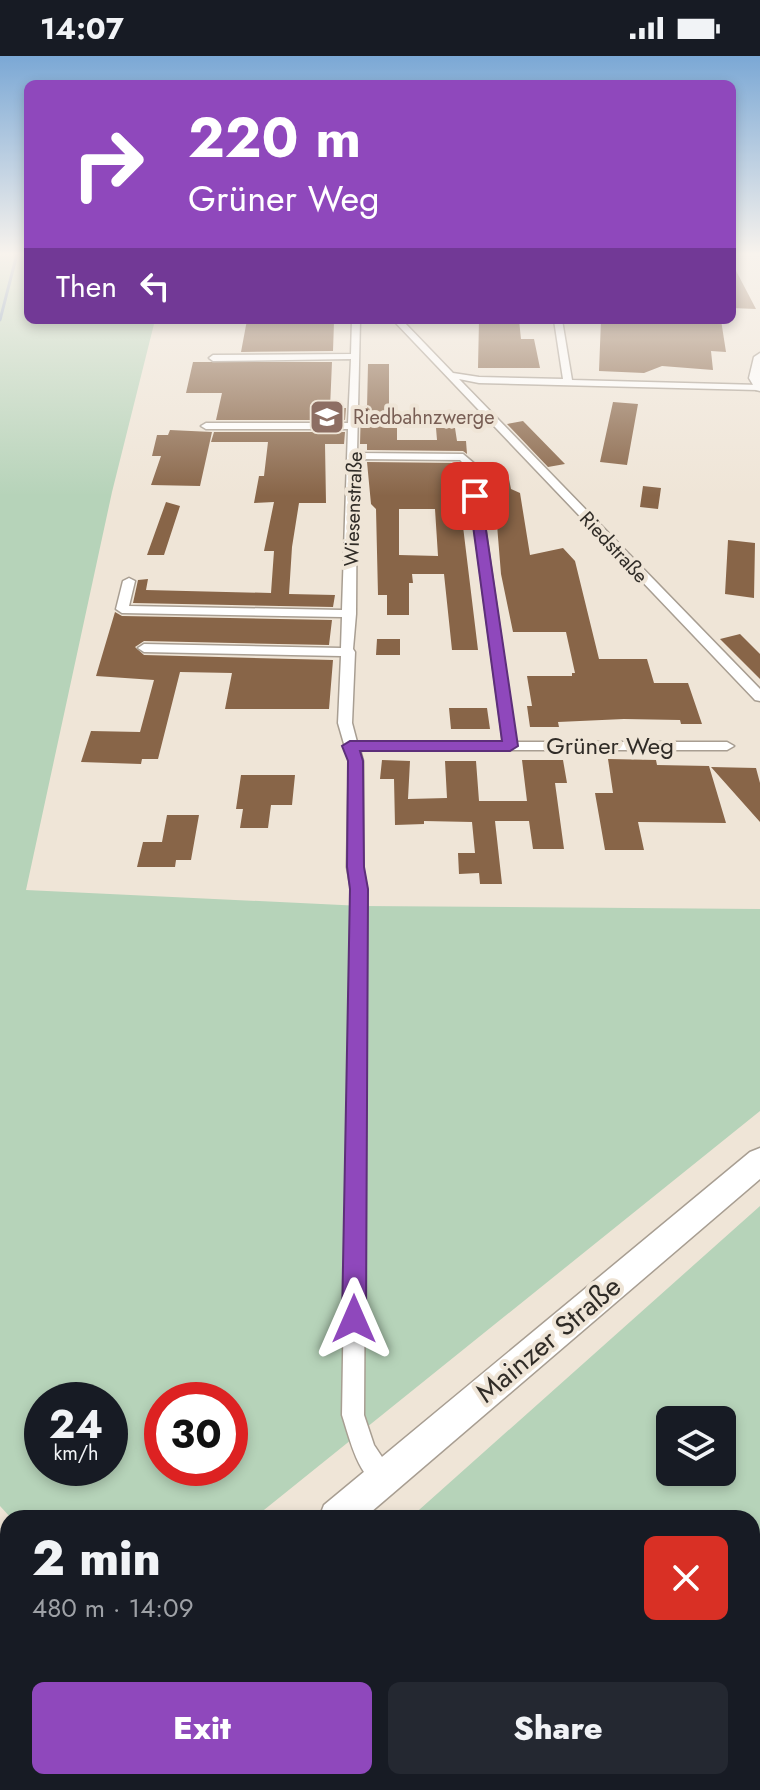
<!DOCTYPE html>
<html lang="en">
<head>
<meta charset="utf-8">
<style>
  :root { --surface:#171b24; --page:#242831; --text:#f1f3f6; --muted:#9ea1a6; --accent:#8f48bc }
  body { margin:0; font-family:Jost,sans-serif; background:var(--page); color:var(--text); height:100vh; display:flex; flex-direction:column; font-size:30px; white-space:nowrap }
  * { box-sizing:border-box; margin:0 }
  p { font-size:26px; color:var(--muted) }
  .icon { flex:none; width:44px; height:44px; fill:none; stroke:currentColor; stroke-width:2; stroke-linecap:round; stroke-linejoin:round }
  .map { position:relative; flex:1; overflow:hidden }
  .side { position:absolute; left:0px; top:1454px; width:760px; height:280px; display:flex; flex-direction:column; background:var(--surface); border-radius:24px 24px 0 0; box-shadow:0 4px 12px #0003 }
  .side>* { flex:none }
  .hud { position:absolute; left:24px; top:24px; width:712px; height:244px; border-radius:12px; box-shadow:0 4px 12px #0003; background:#8f48bc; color:#fff; overflow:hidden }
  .fabs { position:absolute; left:656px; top:1350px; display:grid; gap:16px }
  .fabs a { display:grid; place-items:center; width:80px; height:80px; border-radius:12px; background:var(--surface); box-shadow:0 4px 12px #0003; font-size:40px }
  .speed { position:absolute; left:24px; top:1326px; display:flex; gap:16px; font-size:40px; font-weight:700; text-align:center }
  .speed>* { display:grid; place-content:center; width:104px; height:104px; border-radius:50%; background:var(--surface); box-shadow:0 4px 12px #0003; line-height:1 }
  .speed small { font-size:20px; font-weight:400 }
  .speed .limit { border:12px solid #d22; background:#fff; color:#111 }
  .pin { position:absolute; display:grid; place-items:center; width:68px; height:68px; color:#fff; margin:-34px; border-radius:16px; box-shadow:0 4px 12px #0006 }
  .me { position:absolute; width:88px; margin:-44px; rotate:0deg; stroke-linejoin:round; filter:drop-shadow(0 0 6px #0008) }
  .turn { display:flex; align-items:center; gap:28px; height:168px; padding:0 32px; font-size:36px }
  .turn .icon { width:104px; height:104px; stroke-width:2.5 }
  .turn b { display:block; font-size:56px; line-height:68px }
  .then { display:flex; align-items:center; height:76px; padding:0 32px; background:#0003; gap:16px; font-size:30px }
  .round { display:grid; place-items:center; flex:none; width:84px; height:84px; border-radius:12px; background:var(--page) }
  .overview { display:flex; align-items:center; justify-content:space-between; height:136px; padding:0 32px }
  h1 { font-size:48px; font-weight:800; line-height:60px }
  .primary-button { display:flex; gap:16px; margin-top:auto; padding:16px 32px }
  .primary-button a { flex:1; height:92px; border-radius:12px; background:var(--accent); color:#fff; font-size:32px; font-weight:800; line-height:92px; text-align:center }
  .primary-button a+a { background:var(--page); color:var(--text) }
  .status { display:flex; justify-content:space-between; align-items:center; height:56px; padding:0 40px; background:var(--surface); direction:ltr }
  .status svg { height:22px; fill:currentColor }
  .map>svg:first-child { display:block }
  .green { fill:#b6d3b9; fill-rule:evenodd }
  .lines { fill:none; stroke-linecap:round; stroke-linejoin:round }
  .stream { stroke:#7797b9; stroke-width:3 }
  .building { fill:#886548; fill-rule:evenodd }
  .minor-casing { stroke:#a89e92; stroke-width:3 }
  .tertiary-casing { stroke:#a89e92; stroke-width:3 }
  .secondary-casing { stroke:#a89e92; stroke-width:3 }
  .minor { fill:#fff; fill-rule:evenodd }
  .tertiary { fill:#fff; fill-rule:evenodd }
  .secondary { fill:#fff; fill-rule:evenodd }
  .route { fill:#8f48bc; stroke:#5d2f7a; stroke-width:2 }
  .labels { text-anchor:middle; stroke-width:8; stroke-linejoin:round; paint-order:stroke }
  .far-education-label { font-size:20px; fill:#785e54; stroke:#efe5d7; text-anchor:start }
  .far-street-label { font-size:20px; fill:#302c27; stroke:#efe5d7 }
  .street-label { font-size:24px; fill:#302c27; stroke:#efe5d7 }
  .near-street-label { font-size:28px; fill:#302c27; stroke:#efe5d7 }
</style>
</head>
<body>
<div class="status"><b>14:07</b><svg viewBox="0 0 49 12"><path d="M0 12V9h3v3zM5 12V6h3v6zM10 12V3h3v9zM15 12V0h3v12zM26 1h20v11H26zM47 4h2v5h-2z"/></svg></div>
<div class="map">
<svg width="760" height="1734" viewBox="0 0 760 1734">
  <rect width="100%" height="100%" fill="#efe5d7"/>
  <!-- green -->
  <path class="green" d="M0,198H28V264H155L112,436L26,834L362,850L760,853V1055L254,1462H11L0,1450ZM42,1344H110V1412H42ZM162,1344H230V1412H162Z
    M760,1150V1734H486L482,1726H752V1462H410ZM670,1364H722V1416H670Z"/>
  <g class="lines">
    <!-- stream -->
    <path class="stream" d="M0,264L17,198"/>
  </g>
  <!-- building -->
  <path class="building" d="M732,207L756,253L732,252Z
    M247,264H267L266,268L334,266L333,295L241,296Z
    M479,264H519L521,283H534L540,312H478Z
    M601,264H721L726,296L711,295L713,314L662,310L644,317L599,315Z
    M193,306H332L330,352H346L345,364H216L222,337H186Z
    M368,308H389V365H397V384H437L436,372H455L457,385H466L467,398L463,395L367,394V388H360L361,352H367Z
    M613,346L638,348L627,409L600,406Z
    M523,365L565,408L548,411L507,368Z
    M170,374L212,376L200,430L151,429L161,400H152L157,379H168Z
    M214,376H345L344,388H325L326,447H299L292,491L289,538L335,539L333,551L133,547L138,524L148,523L146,534L271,537L274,495H264L274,446L254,447L259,420H264L268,386H211Z
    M367,406L459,407L463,411L468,444H463V454H461L478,594H452L444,518H412L413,527H409V559H387V539H378L376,453L371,448ZM399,453H435L438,500L399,499Z
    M481,423H509L511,433L520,437L530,499L563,492L575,505L599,603H647L654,627H688L702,668H681L680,664L624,663L558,666L559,671H530L527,650H532L527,620H572V617H575L566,576H513L501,518L495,444H484Z
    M643,430L661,432L658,453L640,451Z
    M166,446L180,450L164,499H147Z
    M728,484L755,487L754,542L725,538Z
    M115,556L122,560L332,564L329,589L144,585L135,591L144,599L333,604L329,653H225L232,617L180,616L158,703H142L141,708L81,706L91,675L140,676L154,624L96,620Z
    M740,578L760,598V623L720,583Z
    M377,583H400V599H376Z
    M449,652H487L490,673H451Z
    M608,703L656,704L657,709L709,710L726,767L638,766L644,794H605L595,737H613Z
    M382,704L410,705L408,743L447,742L445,705H476L479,745H527L522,704H563L567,727H555L564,793H533L529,765H495L502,828H480L479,817L459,818L458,797H475L472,766L424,765V768L395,769L394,723H380Z
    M711,711L756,712L760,727V766Z
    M241,719H295L292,749H271L268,772H240L243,753H236Z
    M167,759H199L191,804H176L175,811H137L143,786H162Z"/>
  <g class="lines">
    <defs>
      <path id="minor" d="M352,264H360L357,397L463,398L476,409L516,686H727L734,690L727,694H360L363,705V811L367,833L364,1359L374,1389L396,1422L392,1430L384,1434C358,1423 350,1383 342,1359L351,833L347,811L349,705L338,667L341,600L144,596L138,592L144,588L341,592L342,561L122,557L116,553L123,525L129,522L135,525L129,550L342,554L348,373H206L201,370L206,367H348L351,303L213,305L209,302L213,299L351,298ZM357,403L460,404L466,410L503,686H357L352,667L355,596L353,593L356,558Z
        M393,264H402L453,317L479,321L563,323L554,264H562L572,324L760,329L758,334L479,327L459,323L760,633V645L755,644Z"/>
      <path id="tertiary" d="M760,297V335L756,334L749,322L754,301Z"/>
      <path id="secondary" d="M760,1092V1123L364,1462H319L324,1449L750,1096Z
        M8,1713V1726H44L41,1734H0V1721Z"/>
    </defs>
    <!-- minor casing -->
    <use href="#minor" class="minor-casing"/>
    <!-- tertiary casing -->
    <use href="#tertiary" class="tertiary-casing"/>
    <!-- secondary casing -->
    <use href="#secondary" class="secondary-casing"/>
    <!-- minor -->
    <use href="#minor" class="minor"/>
    <!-- tertiary -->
    <use href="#tertiary" class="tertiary"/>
    <!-- secondary -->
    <use href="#secondary" class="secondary"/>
  </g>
  <!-- sky -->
  <linearGradient id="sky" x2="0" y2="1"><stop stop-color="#7ba8d5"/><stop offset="0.45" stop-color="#f8f3ed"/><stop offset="1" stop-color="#f8f3ed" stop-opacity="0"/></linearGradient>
  <rect width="760" height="440" fill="url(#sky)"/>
  <!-- route -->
  <path class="route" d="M475,436L481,440L518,690L510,695H360L363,705L364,811L368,833L366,1263L362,1271L354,1275L345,1271L342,1263L350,833L347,811L348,705L342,690L350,685H502L469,440Z"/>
  <!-- icons -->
  <defs>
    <symbol id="school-square" viewBox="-11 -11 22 22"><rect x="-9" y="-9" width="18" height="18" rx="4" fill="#8d6e63" stroke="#efe5d7"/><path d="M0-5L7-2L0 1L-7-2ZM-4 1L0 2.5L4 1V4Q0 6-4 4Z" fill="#fff"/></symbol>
  </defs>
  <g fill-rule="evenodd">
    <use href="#school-square" x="307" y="341" width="40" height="40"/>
  </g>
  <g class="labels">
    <!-- far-education labels -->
    <g class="far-education-label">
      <text x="353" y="368">Riedbahnzwerge</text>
    </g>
    <!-- far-street labels -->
    <g class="far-street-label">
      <text transform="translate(353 453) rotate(-88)" y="7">Wiesenstraße</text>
      <text transform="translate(614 491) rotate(47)" y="7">Riedstraße</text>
    </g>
    <!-- street labels -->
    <g class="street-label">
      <text x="610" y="698">Grüner Weg</text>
    </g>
    <!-- near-street labels -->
    <g class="near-street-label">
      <text transform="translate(548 1283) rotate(-40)" y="10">Mainzer Straße</text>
    </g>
  </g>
</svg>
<div class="fabs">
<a><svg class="icon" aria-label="layers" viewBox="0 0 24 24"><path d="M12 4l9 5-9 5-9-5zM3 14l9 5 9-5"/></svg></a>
</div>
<div class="speed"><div>24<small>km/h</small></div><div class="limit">30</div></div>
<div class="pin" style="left:475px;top:440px;background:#d93025"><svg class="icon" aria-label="arrive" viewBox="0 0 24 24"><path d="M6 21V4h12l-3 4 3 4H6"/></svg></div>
<svg class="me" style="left:354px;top:1263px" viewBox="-20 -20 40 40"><path d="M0-17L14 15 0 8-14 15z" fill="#8f48bc" stroke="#fff" stroke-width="4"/></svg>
<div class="hud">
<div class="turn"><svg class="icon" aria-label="right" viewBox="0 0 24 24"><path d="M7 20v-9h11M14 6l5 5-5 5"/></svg><div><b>220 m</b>Grüner Weg</div></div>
<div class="then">Then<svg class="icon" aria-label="left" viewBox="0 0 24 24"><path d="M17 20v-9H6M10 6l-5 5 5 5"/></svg></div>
</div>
<section class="side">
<div class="overview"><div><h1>2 min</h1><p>480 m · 14:09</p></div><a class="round" style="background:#d93025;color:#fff"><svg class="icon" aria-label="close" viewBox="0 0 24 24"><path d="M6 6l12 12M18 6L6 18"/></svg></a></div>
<div class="primary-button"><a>Exit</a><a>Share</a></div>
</section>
</div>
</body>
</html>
